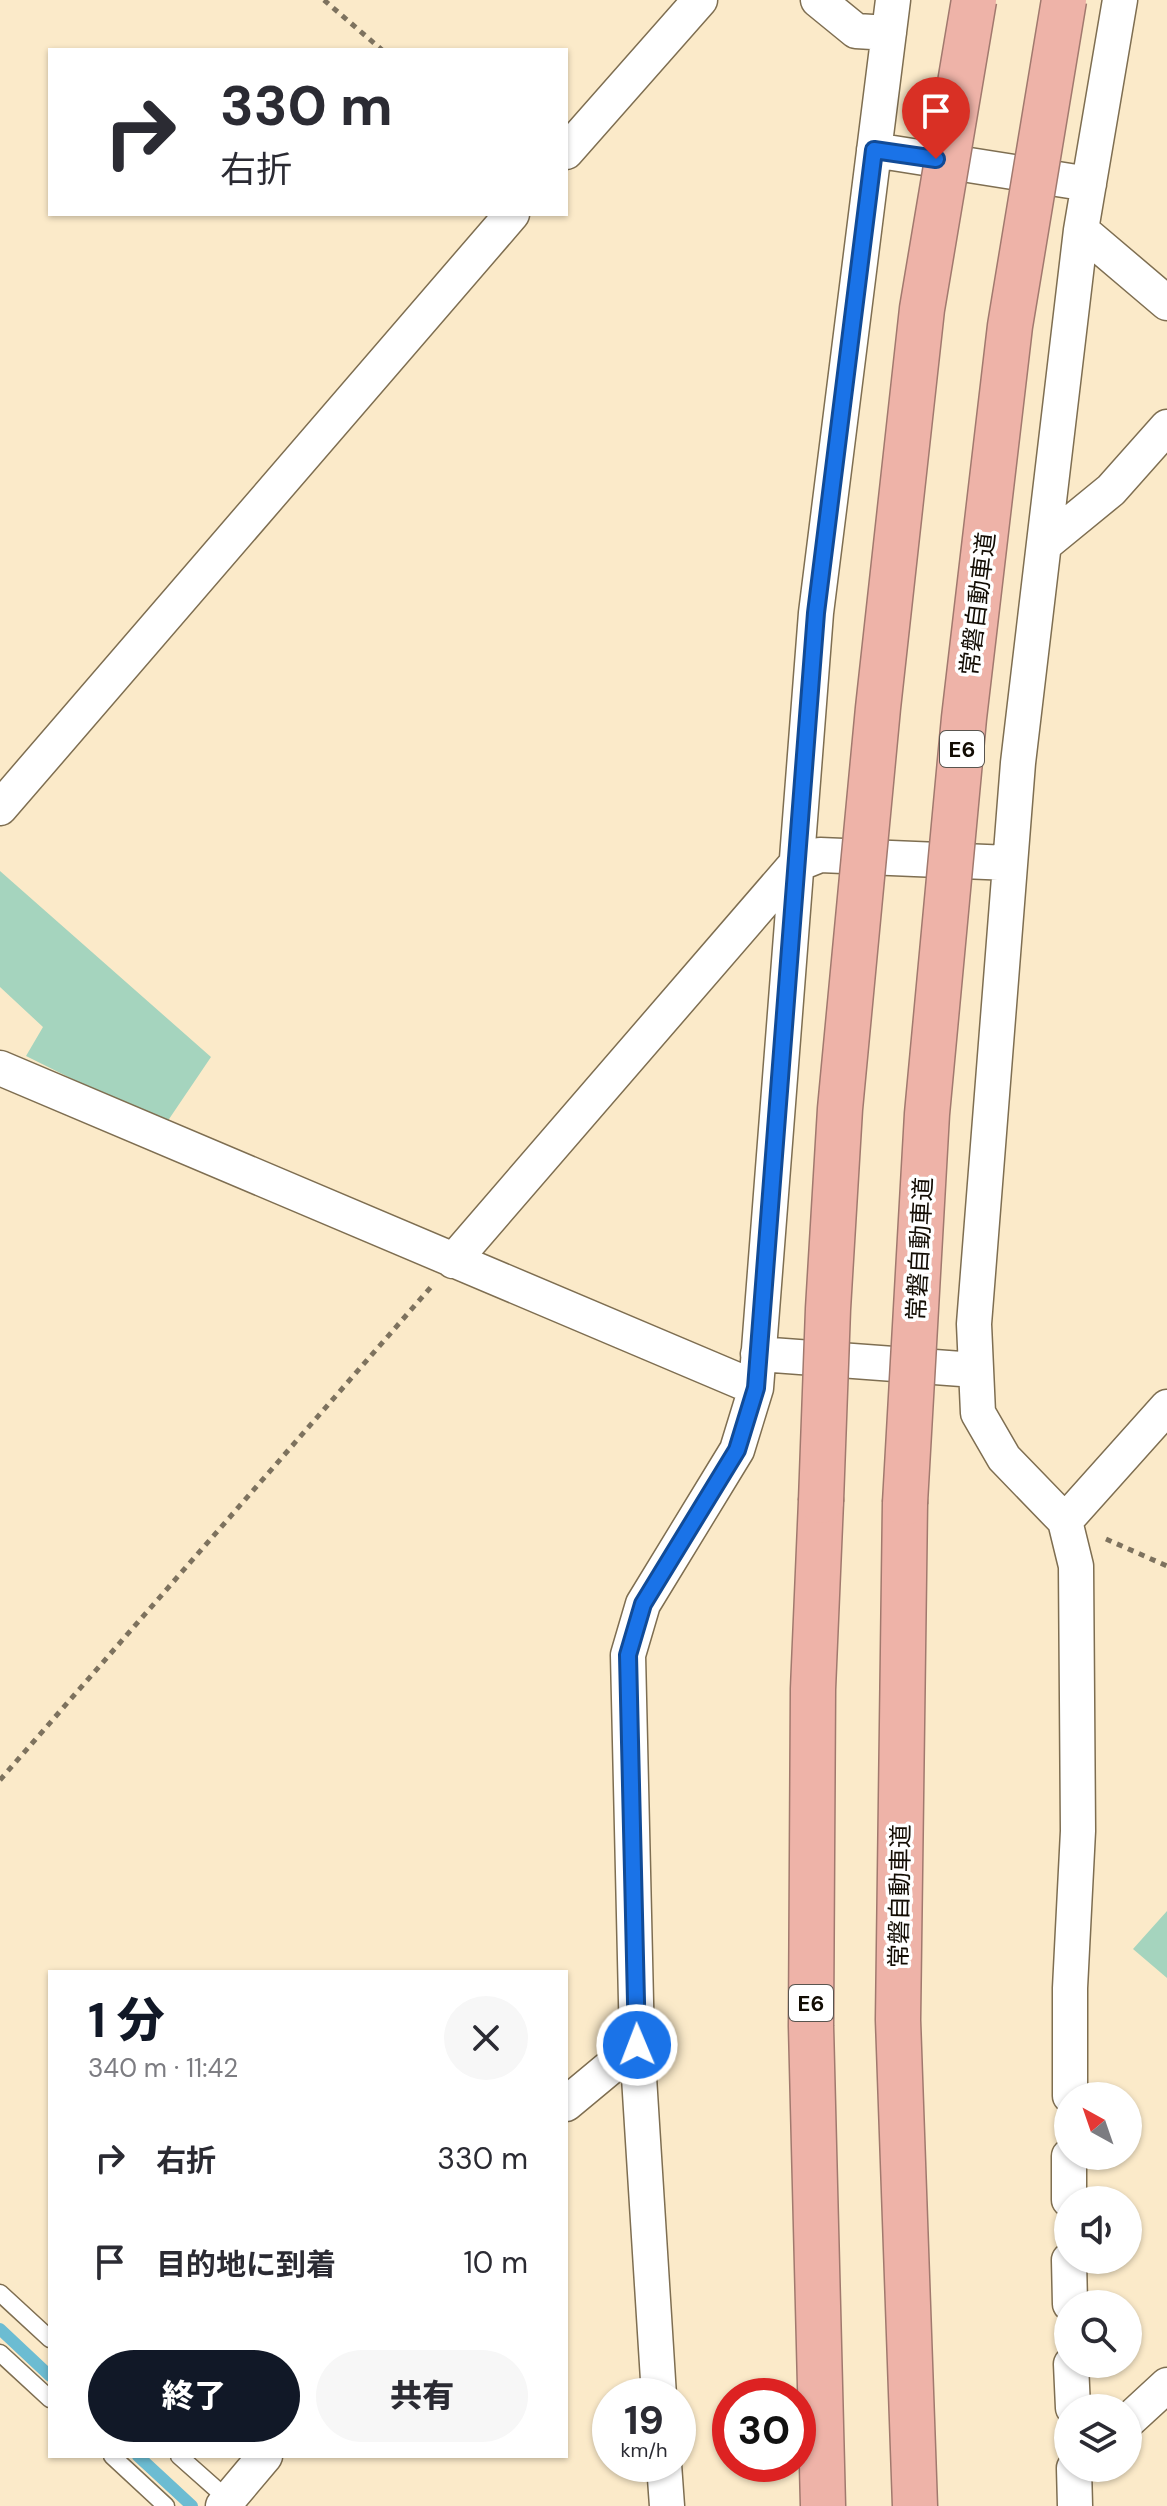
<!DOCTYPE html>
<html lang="ja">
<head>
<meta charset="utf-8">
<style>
  :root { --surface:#fff; --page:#f7f7f7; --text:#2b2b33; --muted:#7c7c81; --accent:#111827 }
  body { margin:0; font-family:"DM Sans","Noto Sans JP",sans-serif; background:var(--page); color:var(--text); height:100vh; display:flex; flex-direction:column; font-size:30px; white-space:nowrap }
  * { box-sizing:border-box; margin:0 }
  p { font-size:26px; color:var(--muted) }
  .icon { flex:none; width:44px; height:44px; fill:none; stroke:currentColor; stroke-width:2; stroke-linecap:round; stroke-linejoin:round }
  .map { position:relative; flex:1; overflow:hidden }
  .panel { position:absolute; left:48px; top:1970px; width:520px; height:488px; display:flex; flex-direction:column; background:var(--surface); border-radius:0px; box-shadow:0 2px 6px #0004 }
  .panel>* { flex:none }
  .banner { position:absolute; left:48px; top:48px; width:520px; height:168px; border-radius:0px; box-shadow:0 2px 6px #0004; background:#fff; color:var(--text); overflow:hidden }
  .needle { width:52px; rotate:320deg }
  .fabs { position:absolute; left:1054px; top:2082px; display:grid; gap:16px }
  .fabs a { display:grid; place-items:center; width:88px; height:88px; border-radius:50%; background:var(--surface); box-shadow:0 2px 6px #0004; font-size:40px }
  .speed { position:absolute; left:592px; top:2378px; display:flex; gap:16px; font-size:40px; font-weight:700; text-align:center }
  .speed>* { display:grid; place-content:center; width:104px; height:104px; border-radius:50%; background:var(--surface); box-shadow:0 2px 6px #0004; line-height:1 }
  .speed small { font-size:20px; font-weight:400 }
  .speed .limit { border:12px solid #d22; background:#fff; color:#111 }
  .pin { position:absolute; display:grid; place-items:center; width:68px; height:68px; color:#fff; margin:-82px -34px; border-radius:50% 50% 50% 0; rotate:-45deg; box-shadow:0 0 8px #0007 }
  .pin .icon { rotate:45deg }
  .me { position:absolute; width:88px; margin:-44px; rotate:359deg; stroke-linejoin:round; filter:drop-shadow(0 0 6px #0008) }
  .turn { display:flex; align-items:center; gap:28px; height:168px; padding:0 40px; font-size:36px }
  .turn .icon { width:104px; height:104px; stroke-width:2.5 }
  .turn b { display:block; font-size:56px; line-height:68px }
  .round { display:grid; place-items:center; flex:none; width:84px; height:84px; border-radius:42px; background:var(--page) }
  .overview { display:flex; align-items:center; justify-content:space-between; height:136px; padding:0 40px }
  h1 { font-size:48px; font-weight:800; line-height:60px; color:var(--accent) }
  .button { display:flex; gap:16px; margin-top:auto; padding:16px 40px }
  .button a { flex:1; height:92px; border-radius:48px; background:var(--accent); color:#fff; font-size:32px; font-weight:800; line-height:92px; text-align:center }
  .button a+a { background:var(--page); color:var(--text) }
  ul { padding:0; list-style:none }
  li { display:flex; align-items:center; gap:24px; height:104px; padding:0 40px }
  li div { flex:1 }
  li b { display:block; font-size:30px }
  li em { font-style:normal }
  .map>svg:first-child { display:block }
  .green { fill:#a5d4be }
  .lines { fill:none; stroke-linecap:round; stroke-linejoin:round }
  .stream { stroke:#6cbcd2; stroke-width:12 }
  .service-casing { stroke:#7e6e51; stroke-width:19 }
  .minor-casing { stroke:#7e6e51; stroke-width:37 }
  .motorway-casing { stroke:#a1796e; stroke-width:47 }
  .path { stroke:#7d725e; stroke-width:5; stroke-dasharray:6 6; stroke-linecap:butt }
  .service { stroke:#fff; stroke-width:16 }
  .minor { stroke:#fff; stroke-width:34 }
  .motorway { stroke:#eeb3a8; stroke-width:44 }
  .motorway-bridge-casing { stroke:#a1796e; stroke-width:47; stroke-linecap:butt }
  .motorway-bridge { stroke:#eeb3a8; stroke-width:44 }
  .route-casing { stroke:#114b97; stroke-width:20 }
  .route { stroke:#1a73e8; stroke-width:14 }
  .labels { text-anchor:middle; stroke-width:7; stroke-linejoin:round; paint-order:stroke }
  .shield { fill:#fff; stroke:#59554f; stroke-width:2 }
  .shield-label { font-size:22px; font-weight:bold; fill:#120c03 }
  .street-label { font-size:24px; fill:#120c03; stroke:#fff }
</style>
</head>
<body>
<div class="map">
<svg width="1167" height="2506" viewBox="0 0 1167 2506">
  <rect width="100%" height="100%" fill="#fbeac9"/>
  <!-- green -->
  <path class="green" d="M0,871L211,1057L165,1125L26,1056L43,1027L0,987Z
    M1167,1911V1978L1133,1949Z"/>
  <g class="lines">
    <!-- stream -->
    <path class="stream" d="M0,2329L50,2376
      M138,2456L192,2506"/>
    <defs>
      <path id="service" d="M0,2293L50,2339
        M0,2353L50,2399
        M112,2456L166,2506
        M179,2456L232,2503"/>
      <path id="minor" d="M818,0L856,31L889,33
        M874,150L1089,184
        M566,152L700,0
        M1081,230L1167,303
        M1045,544L1111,490L1167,427
        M0,808L512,214
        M0,1068L756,1388
        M453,1261L795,865L820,855L1010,863
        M758,1354L975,1370
        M1065,1521L1167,1407
        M1070,2096V1988L1078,1831L1076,1566L1065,1521L1004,1458L978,1413L974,1324L1018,763L1081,230L1120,0
        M566,2104L637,2045
        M1069,2200V2156
        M1069,2260L1070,2304
        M1071,2364L1073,2408
        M659,2396L637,2045L628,1655L643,1604L737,1450L756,1388L816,613L893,0
        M1128,2421L1167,2385
        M664,2464L667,2506
        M1074,2468L1075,2506
        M223,2506L265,2456"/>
      <path id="motorway" d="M821,1501L813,1689L811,2026L823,2506
        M905,1503L898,2020L915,2506"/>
    </defs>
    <!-- service casing -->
    <use href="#service" class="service-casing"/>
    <!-- minor casing -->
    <use href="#minor" class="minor-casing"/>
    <!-- motorway casing -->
    <use href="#motorway" class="motorway-casing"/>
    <!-- path -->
    <path class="path" d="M324,0L382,50
      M1106,1539L1167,1566
      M0,1780L431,1287"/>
    <!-- service -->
    <use href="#service" class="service"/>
    <!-- minor -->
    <use href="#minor" class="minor"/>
    <!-- motorway -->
    <use href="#motorway" class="motorway"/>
    <defs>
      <path id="motorway-bridge" d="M821,1501L828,1309L840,1109L878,708L922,309L974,0
        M905,1503L927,1114L964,718L1010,326L1064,0"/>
    </defs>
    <!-- motorway-bridge casing -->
    <use href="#motorway-bridge" class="motorway-bridge-casing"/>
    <!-- motorway-bridge -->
    <use href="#motorway-bridge" class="motorway-bridge"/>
  </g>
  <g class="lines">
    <defs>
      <path id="route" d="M637,2045L628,1655L643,1604L737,1450L756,1388L816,613L874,150L936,159"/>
    </defs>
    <!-- route casing -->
    <use href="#route" class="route-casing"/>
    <!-- route -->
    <use href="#route" class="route"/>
  </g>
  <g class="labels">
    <!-- shield labels -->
    <g class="shield">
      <rect x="940" y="731" width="44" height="36" rx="6"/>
      <rect x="789" y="1985" width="44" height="36" rx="6"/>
    </g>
    <g class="shield-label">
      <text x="962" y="757">E6</text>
      <text x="811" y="2011">E6</text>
    </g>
    <!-- street labels -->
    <g class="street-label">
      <text transform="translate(978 604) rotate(-83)" y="8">常磐自動車道</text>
      <text transform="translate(920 1249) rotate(-87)" y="8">常磐自動車道</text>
      <text transform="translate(900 1896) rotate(-89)" y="8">常磐自動車道</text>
    </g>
  </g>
</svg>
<div class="fabs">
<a><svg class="needle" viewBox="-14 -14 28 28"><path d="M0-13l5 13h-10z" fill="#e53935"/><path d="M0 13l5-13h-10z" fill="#7c7c81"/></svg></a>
<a><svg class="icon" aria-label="sound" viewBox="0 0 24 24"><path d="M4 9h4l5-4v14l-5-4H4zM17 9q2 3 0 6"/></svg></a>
<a><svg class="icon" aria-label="search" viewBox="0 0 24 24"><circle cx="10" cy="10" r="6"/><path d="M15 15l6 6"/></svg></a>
<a><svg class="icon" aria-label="layers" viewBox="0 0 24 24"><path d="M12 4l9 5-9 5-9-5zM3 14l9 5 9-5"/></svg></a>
</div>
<div class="speed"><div>19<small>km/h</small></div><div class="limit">30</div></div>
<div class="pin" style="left:936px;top:159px;background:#d93025"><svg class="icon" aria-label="arrive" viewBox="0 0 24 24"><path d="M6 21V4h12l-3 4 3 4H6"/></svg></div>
<svg class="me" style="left:637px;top:2045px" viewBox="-20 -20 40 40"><circle r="17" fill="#1a73e8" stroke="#fff" stroke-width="3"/><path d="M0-11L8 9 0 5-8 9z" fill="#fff"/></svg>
<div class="banner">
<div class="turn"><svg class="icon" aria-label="right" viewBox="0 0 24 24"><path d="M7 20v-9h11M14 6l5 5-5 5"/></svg><div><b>330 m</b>右折</div></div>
</div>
<section class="panel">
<div class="overview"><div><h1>1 分</h1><p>340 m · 11:42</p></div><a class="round"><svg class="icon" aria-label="close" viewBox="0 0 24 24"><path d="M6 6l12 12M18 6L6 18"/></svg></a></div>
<ul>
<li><svg class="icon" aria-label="right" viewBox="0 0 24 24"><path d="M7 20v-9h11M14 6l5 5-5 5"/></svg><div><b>右折</b></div><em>330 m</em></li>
<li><svg class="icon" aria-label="arrive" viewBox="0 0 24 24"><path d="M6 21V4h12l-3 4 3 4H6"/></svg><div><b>目的地に到着</b></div><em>10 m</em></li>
</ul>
<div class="button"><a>終了</a><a>共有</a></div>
</section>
</div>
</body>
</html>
